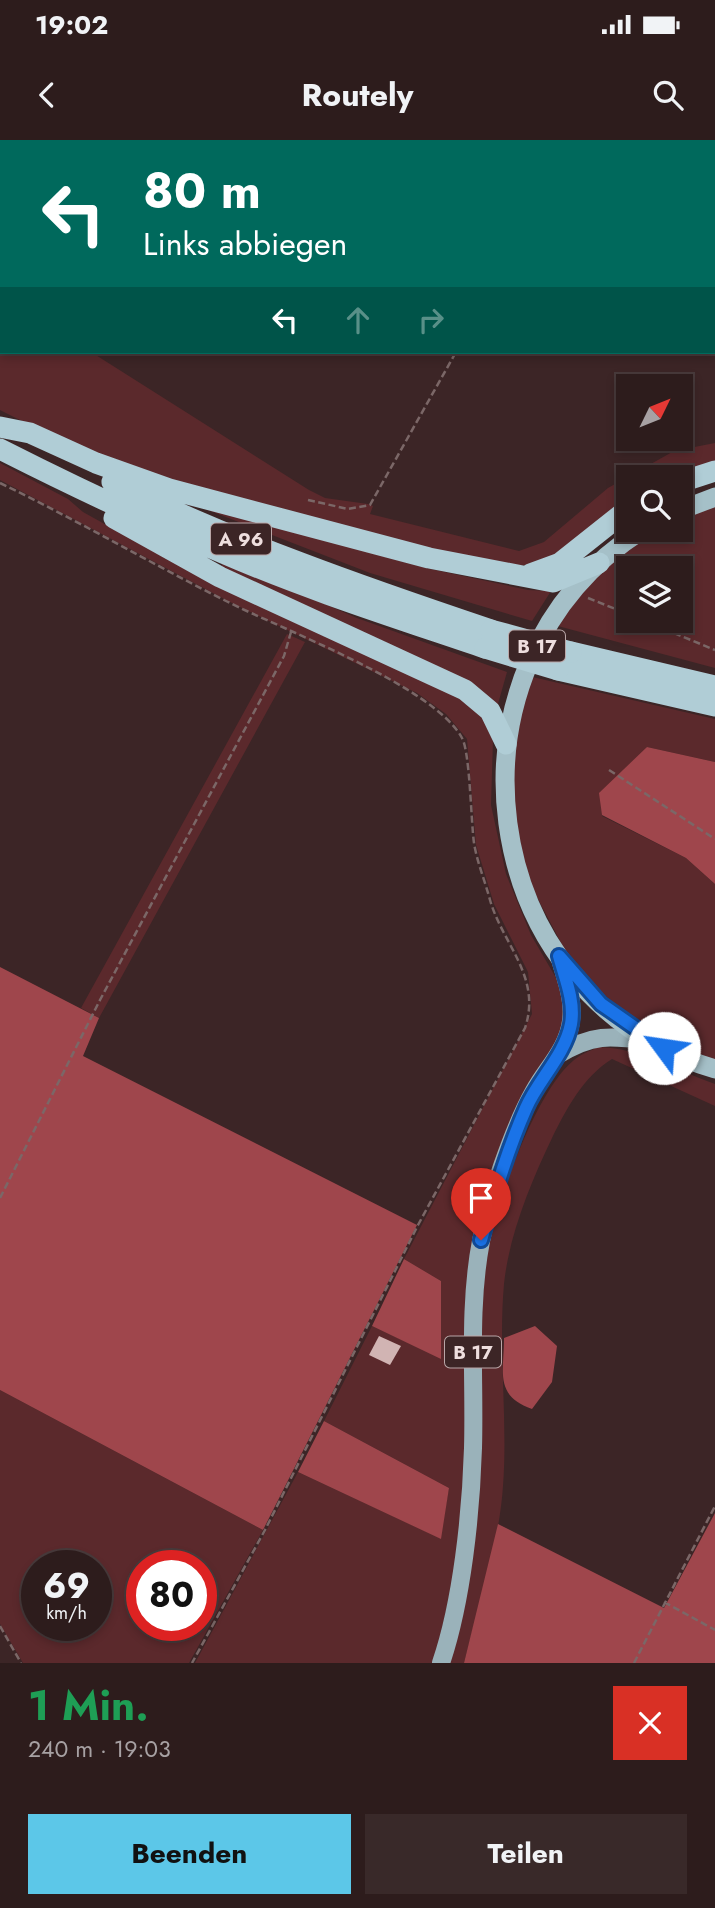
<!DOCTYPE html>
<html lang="de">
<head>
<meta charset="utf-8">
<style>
  :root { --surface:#2d1c1c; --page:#392929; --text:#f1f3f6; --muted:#a7a1a3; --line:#483a3b; --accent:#5cc7e8 }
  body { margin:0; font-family:Jost,sans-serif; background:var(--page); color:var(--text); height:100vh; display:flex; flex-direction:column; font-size:26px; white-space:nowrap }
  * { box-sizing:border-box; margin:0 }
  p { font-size:23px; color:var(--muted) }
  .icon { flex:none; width:38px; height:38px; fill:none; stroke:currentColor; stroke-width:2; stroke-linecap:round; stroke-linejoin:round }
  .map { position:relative; height:1523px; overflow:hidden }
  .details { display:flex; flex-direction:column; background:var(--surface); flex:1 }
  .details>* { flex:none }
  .banner { position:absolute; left:0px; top:0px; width:716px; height:214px; box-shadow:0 4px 10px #0003,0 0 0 2px var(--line); background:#00695c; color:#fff; overflow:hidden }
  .needle { width:46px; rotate:47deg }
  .buttons { position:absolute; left:616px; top:234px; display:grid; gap:14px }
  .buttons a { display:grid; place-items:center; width:77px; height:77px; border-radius:0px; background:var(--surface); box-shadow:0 4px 10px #0003,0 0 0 2px var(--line); font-size:35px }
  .speed { position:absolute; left:21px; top:1410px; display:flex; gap:14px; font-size:35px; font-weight:700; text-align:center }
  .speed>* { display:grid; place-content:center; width:91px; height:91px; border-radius:50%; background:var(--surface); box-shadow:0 4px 10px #0003,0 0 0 2px var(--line); line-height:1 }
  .speed small { font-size:18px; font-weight:400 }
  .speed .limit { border:10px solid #d22; background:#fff; color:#111 }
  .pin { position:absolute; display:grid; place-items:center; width:60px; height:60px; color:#fff; margin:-72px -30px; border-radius:50% 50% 50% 0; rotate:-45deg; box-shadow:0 0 7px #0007 }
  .pin .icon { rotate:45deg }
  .me { position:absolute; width:77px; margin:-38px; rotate:301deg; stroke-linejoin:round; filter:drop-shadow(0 0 5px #0008) }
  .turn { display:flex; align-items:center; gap:24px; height:147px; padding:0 28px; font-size:32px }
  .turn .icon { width:91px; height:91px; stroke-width:2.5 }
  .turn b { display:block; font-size:49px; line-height:60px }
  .lanes { display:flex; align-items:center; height:66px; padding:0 28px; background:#0003; justify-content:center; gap:35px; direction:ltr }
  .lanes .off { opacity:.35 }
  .round { display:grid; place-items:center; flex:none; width:74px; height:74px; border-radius:0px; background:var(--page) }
  .head { display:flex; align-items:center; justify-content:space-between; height:119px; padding:0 28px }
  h1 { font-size:42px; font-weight:700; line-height:52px; color:#1e9e55 }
  .button { display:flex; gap:14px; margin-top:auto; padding:14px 28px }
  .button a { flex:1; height:80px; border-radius:0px; background:var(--accent); color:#111; font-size:28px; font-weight:700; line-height:80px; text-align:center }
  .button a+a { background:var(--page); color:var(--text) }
  .status { display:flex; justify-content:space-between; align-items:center; height:49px; padding:0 35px; background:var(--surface); direction:ltr }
  .status svg { height:19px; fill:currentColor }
  header { display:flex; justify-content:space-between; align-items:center; height:91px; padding:0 28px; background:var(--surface); font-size:32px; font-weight:700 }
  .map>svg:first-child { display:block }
  .green { fill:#5b292c; fill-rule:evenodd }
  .forest { fill:#9f464c }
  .building { fill:#d1b4b3 }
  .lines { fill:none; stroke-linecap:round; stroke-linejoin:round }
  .path { stroke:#7b6767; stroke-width:2.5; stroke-dasharray:7 3.5; stroke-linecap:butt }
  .primary { stroke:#9ab2ba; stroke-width:18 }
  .trunk { stroke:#a5c0c8; stroke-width:19 }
  .motorway { stroke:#b0cdd6; stroke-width:21 }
  .motorway-bridge { stroke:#b0cdd6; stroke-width:21 }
  .route-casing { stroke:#114b97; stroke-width:18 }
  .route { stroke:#1a73e8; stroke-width:12 }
  .labels { text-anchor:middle; stroke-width:7; stroke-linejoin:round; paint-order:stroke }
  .shield { fill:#3c2526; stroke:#b9a6a7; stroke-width:2 }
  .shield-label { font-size:19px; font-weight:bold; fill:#eedede }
</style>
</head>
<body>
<div class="status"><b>19:02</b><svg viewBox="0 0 49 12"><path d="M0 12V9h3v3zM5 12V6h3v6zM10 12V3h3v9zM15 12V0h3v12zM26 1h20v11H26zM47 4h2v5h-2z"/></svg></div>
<header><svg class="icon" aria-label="back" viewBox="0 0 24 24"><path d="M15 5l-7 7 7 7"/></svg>Routely<svg class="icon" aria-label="search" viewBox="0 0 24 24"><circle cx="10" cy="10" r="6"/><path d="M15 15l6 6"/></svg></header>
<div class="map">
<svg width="715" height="1523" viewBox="0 0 715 1523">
  <rect width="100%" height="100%" fill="#3c2526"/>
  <!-- green -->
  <path class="green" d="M0,208L2,212H91L309,350L325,358L368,364L373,366L370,374L519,411L544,402L608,348L674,311L715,303V326L673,338H628V362L563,415L534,425L494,426C327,383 154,349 0,270Z
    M0,323L68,359L83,372L155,412L460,558L479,570L493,600L491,665L506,734L531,795L566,855L568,871L475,1097L465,1160L466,1308L456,1427L434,1523H195L298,1332L440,1398L449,1348L324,1281L372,1186L441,1218V1141L404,1119L532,874L528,832L494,764L476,705L467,599L446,574L417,553L228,461L0,340Z
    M190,363L426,428L528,450L551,451L532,481L370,433Z
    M715,364V528L554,485C581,453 614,409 654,392C661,388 673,390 681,390V377ZM628,429H681V481H628Z
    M224,420L357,478L507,532L496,571L220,429Z
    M287,494L305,502L99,878L81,868Z
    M528,536L715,579V622L647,607L602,676L686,718L715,744V922L654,895L592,845L568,816L522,729L510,630Z
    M598,907C640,908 676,930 715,944V966L612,919C583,937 567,968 552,998C531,1042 509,1095 504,1144C498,1211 508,1280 503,1346C499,1406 478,1466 464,1523H448L488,1101C501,1054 536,951 574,920C581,914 590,911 598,907Z
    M0,1250L263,1390L189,1523H23L0,1484ZM37,1426H96V1486H37ZM142,1426H201V1486H142Z"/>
  <!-- forest -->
  <path class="forest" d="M647,607L715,622V744L686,718L602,675L599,653Z
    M0,827L99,878L83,916L417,1085L263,1390L0,1250Z
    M404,1119L441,1141V1219L372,1186Z
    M535,1186L557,1206L552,1242L532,1269C494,1255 504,1233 504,1198Z
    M324,1281L449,1348L441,1399L298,1332Z
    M715,1373V1523H464L498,1384L664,1468Z"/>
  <!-- building -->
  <path class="building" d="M379,1196L401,1206L390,1225L369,1215Z"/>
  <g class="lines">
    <!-- path -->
    <path class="path" d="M127,2L128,0
      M563,2L564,0
      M0,343C77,380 150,423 226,461C283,490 434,546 462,598C470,612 471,682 474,703C477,722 485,741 490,760C503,805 542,837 525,888L418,1085L265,1390L192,1523
      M308,360L348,369L370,365L456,212
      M588,458L628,474
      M645,481L715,510
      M609,630L715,699
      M0,1058L100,860L284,516L291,492
      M664,1462L715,1490
      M0,1486L21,1523
      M634,1523L715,1366"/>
    <!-- primary -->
    <path class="primary" d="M558,915C593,893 611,896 651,901
      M441,1523C462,1461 471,1374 473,1308C475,1239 468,1169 481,1101C489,1060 513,988 534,951C546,929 568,908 571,881C574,860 566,840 560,819"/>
    <!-- trunk -->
    <path class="trunk" d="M681,370L715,357
      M642,390C430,525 472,857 715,929"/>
    <!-- motorway -->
    <path class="motorway" d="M0,287L30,293L96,323L169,349L429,418L553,442L599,423
      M0,309C73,346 147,381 223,413C308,450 397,478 485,508
      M112,342C234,402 363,447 491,490
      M681,342L715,331
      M114,378L220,437L465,550L490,571L506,604
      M530,434L560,423L628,369
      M571,512L715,546
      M558,530L715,566"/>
    <!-- motorway-bridge -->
    <path class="motorway-bridge" d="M491,490L571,512
      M485,508L558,530"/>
  </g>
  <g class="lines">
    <defs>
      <path id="route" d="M481,1100C494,1056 507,1011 526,968C538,940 565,915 571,884C575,861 565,838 559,816L601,864L664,908"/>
    </defs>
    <!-- route casing -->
    <use href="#route" class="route-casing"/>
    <!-- route -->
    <use href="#route" class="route"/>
  </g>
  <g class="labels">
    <!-- shield labels -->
    <g class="shield">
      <rect x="211" y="383.5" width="60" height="31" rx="5"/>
      <rect x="509" y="490.5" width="56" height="31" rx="5"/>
      <rect x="445" y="1196.5" width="56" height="31" rx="5"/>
    </g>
    <g class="shield-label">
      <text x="241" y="406">A 96</text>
      <text x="537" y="513">B 17</text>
      <text x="473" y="1219">B 17</text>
    </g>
  </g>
</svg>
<div class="buttons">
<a><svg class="needle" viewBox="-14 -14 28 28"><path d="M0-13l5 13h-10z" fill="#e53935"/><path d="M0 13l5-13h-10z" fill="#a7a1a3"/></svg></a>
<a><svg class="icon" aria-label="search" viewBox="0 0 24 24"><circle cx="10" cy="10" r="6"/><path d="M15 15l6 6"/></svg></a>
<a><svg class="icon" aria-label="layers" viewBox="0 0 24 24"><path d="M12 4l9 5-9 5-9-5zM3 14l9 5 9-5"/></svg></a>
</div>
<div class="speed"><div>69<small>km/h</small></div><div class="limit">80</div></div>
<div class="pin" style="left:481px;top:1100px;background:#d93025"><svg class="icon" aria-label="arrive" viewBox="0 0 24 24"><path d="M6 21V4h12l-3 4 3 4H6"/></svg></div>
<svg class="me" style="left:664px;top:908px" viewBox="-20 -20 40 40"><circle r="19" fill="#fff"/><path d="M0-13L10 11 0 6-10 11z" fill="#1a73e8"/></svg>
<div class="banner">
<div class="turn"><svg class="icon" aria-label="left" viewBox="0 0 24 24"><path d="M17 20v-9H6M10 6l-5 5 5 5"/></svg><div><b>80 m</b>Links abbiegen</div></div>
<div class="lanes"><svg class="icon" aria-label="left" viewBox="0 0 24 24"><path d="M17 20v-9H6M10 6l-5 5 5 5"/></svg><svg class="icon off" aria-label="ahead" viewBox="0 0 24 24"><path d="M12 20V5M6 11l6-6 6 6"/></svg><svg class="icon off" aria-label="right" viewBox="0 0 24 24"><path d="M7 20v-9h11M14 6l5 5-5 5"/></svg></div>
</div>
</div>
<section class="details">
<div class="head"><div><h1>1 Min.</h1><p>240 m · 19:03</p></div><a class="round" style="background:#d93025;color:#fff"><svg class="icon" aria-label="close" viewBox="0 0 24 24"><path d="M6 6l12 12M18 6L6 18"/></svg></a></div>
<div class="button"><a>Beenden</a><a>Teilen</a></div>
</section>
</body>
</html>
